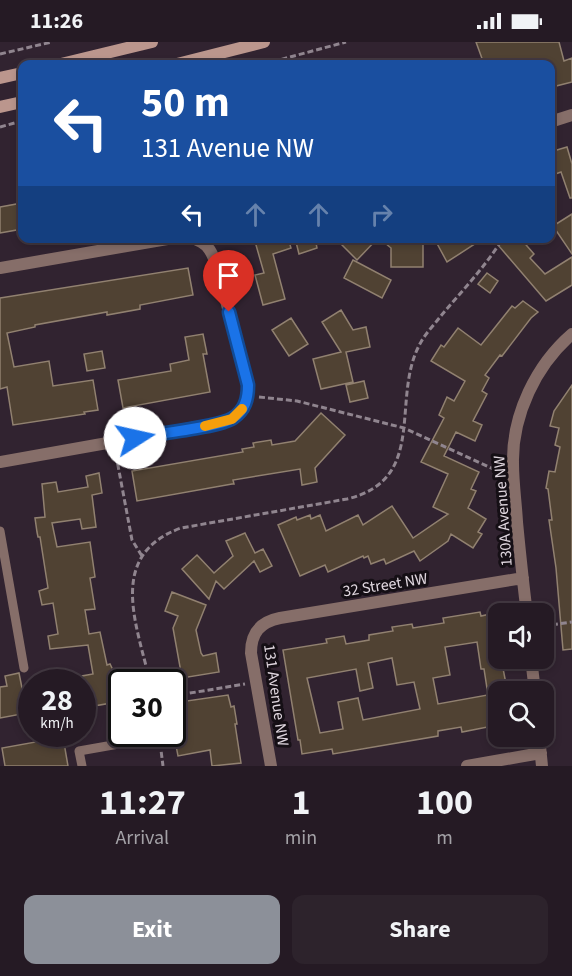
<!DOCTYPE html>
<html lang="en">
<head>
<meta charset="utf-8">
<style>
  :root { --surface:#251a24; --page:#2d232c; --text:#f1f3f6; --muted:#a3a1a6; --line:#423841; --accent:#8c9099 }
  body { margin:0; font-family:"Source Sans 3",sans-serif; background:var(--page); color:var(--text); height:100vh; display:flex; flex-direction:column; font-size:22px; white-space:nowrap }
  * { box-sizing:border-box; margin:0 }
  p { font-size:20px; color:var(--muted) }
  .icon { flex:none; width:33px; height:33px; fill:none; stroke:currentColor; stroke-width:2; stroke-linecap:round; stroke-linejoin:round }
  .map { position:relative; height:724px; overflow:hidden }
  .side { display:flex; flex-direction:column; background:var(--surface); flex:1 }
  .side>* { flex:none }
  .top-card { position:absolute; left:18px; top:18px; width:537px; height:183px; border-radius:12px; box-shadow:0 3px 9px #0003,0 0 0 2px var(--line); background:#1a4fa0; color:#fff; overflow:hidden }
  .buttons { position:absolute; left:488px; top:561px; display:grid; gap:12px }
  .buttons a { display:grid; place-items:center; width:66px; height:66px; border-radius:12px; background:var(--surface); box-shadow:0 3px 9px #0003,0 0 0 2px var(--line); font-size:30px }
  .speed { position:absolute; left:18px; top:627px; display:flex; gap:12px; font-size:30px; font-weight:700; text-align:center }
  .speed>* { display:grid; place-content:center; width:78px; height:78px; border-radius:50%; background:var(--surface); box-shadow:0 3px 9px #0003,0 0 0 2px var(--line); line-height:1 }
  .speed small { font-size:15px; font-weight:400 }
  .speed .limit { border:3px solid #111; border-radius:9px; background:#fff; color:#111 }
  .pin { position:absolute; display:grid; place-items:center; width:51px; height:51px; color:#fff; margin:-62px -26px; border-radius:50% 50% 50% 0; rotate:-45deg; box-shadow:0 0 6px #0007 }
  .pin .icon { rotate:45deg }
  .me { position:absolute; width:66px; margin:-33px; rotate:80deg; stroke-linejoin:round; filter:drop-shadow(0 0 4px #0008) }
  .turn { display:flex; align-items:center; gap:21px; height:126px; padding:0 24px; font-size:27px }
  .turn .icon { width:78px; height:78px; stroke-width:2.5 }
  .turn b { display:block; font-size:42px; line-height:51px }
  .lanes { display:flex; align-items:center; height:57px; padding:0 24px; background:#0003; justify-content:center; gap:30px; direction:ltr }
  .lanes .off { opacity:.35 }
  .eta { display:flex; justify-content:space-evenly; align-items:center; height:102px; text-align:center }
  .eta b { font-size:36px; font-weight:700; line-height:42px }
  .cta { display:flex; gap:12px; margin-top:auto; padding:12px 24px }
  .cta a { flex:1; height:69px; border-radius:12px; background:var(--accent); color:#fff; font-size:24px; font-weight:700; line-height:69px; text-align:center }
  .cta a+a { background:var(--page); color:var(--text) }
  .status { display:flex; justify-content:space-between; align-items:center; height:42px; padding:0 30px; background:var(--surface); direction:ltr }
  .status svg { height:16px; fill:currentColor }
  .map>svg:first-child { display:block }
  .building { fill:#504233; stroke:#918170; stroke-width:1.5; fill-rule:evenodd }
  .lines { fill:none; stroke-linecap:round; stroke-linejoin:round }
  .path { stroke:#90858f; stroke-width:3; stroke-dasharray:6 3; stroke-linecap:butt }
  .lane { stroke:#866e69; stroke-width:9 }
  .street { stroke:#866e69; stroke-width:12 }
  .secondary { stroke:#bb968d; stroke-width:12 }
  .route-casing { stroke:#114b97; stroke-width:15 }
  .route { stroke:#1a73e8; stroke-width:10 }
  .slow { stroke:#f59e0b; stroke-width:10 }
  .labels { text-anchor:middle; stroke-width:6; stroke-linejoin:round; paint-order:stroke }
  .street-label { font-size:16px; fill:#e0d7df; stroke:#150f15 }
</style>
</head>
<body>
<div class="status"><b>11:26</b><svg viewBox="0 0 49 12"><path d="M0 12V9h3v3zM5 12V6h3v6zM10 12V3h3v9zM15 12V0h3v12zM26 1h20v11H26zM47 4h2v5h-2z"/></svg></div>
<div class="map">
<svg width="572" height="724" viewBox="0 0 572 724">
  <rect width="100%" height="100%" fill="#312330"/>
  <!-- building -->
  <path class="building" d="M476,0H559L564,19L572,16V40L556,44L550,22H484Z
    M567,105L572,122V156H570L561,130L550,134V110Z
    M22,161V187L0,191V165Z
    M572,172V212L553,184Z
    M254,196H288L291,206L273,212L285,257L263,263L255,233L264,231Z
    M309,196H315L317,206L299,212L296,200Z
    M335,196H378L357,218Z
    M379,196H423V225H391V206Z
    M434,196H484L447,220Z
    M492,196H520L534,212L530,216L545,232L572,215V243L546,259Z
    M353,218L391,238L382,256L344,236Z
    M188,226L193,253L140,263V267L107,273V270L35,283V285L7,291L14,325L49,319L53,344L93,338L98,368L84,370L85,372L13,383L7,345L0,347V256Z
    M487,231L498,239L490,251L478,242Z
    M523,259L538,270L531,276L502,314L500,313L485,333L489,336L482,349L487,352L473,379L482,383L475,399L456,390L444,414L479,430L471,447L476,449L468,466L486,477L478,490L482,492L473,506L451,492L448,499L420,519L414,509L386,522L384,517L371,522L368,514L364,516L363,514L328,530L325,523L300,534L278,483L296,475L297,478L310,473L311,477L320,473L326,489L358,473L363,483L392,464L413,496L448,472L433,465L448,432L421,420L444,376L439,373L447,355L454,359L465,339L431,319L441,303L444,305L458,286L481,303L512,264L515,266Z
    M341,268L353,288L366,285L370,305L346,310L353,340L321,347L313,317L341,310L322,280Z
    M291,276L308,302L289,314L272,288Z
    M203,292L207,312H203L210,350L123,366L118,338L171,329L170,322L189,318L185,295Z
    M102,309L105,326L87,329L84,312Z
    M364,339L368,356L350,360L346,343Z
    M572,343V607L563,608L556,526L549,478H552L548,447L546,446L549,429L555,430L560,405L555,403L559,386L550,384L554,369Z
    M321,371L345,393L315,426L317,440L302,443L300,427L233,438L234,442H232L137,459L132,429L243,410L242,407L254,405L253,401L271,398L272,403L295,399Z
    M99,431L102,451L92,453L96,485L82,487L80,477L52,481L57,505L90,500L95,535L90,536L95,567L85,568L89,592L100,590L107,623L110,622L112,626L117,654V660L82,666V634L93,632L88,603L50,607L48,594L58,592L53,561L42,563L39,549L48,546L40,495H38L37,490L35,476L45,475L42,442L56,440L58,450L88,445L86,434Z
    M245,491L255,511L263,507L272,524L260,530L254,519L224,547L216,539L209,557L182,527L197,513L214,531L233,514L226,499Z
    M172,550L206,563L196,588L201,611L203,614L216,611L219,630L182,636L173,586L178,574L165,569Z
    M480,570L481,574L495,571L498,587V616H501L507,647L498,649V683L462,690L461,685L438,689V694L333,712L332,707L302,712L300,698H298L283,608L327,601L326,597L344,594L346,602L369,598V593L393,589L392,585L412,582L413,586L444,581L443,576ZM477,600L481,627H484L488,653L438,662L433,636L450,633L445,605ZM392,616L397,643L414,640L420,667L363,678L358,656L338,660L343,687L320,691L307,636L356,627L360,649L373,646L368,621Z
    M19,631L27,671L0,676V645L7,644L5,634Z
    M228,653L231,665L234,664L237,682H235L241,721L212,724L210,708L178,714L172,683V658L186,656L187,659Z
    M63,695L68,724H5L2,706Z"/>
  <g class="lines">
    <!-- path -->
    <path class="path" d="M0,12L52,0
      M264,22L346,0
      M0,85L22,79
      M259,355L297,359L404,386L500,430
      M116,413L132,498L142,514
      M543,584L572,580
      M150,640C137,583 106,513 181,486L347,457C430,437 389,355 421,300C426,291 434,283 440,275C461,250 486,224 503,196
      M172,654L245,642
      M159,692L163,724"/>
    <!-- lane -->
    <path class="lane" d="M0,489L24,626
      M82,724L79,709L130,700"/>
    <!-- street -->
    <path class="street" d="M550,80L572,73
      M0,226L173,196
      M0,420L225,380C242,373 249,361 248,343L218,228C213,212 209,200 191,196
      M527,572C523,541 520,511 517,480C516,461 513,441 513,421C512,373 536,323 572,292
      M531,616L535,650
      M539,694L542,724
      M271,724L251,611C251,591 260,580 280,576L523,536
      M467,724L541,711"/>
    <!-- secondary -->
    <path class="secondary" d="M61,22L152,0
      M177,22L264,0
      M0,36L22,31
      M0,65L22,60"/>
  </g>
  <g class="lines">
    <defs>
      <path id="route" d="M135,396C155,392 220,385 233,376C245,368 248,357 248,343L229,270"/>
    </defs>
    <!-- route casing -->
    <use href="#route" class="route-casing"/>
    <!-- route -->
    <use href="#route" class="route"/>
    <!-- slow -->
    <path class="slow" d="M205,384L232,377L242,367"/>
  </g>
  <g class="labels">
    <!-- street labels -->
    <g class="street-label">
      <text transform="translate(502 469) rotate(-94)" y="6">130A Avenue NW</text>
      <text transform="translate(385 542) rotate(-9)" y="6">32 Street NW</text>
      <text transform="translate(277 653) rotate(82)" y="6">131 Avenue NW</text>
    </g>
  </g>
</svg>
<div class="buttons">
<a><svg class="icon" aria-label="sound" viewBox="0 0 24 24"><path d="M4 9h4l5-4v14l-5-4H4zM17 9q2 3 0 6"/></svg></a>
<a><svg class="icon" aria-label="search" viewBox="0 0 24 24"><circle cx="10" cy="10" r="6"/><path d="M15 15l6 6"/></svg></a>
</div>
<div class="speed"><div>28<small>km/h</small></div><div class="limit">30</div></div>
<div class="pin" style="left:229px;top:270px;background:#d93025"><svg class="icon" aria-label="arrive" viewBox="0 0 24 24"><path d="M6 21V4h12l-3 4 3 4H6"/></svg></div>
<svg class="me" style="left:135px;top:396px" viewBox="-20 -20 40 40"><circle r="19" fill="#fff"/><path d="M0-13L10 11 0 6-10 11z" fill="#1a73e8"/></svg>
<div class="top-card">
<div class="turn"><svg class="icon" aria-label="left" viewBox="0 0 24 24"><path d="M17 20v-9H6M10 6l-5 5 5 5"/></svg><div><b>50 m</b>131 Avenue NW</div></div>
<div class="lanes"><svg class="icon" aria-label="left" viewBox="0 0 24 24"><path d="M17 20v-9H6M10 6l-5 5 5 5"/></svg><svg class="icon off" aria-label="ahead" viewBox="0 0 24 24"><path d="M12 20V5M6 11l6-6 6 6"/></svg><svg class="icon off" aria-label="ahead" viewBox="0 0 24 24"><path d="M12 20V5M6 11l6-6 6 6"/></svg><svg class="icon off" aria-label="right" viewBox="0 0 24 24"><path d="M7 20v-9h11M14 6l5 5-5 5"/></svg></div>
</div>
</div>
<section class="side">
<div class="eta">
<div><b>11:27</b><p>Arrival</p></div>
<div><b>1</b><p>min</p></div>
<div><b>100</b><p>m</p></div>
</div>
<div class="cta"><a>Exit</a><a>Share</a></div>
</section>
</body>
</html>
